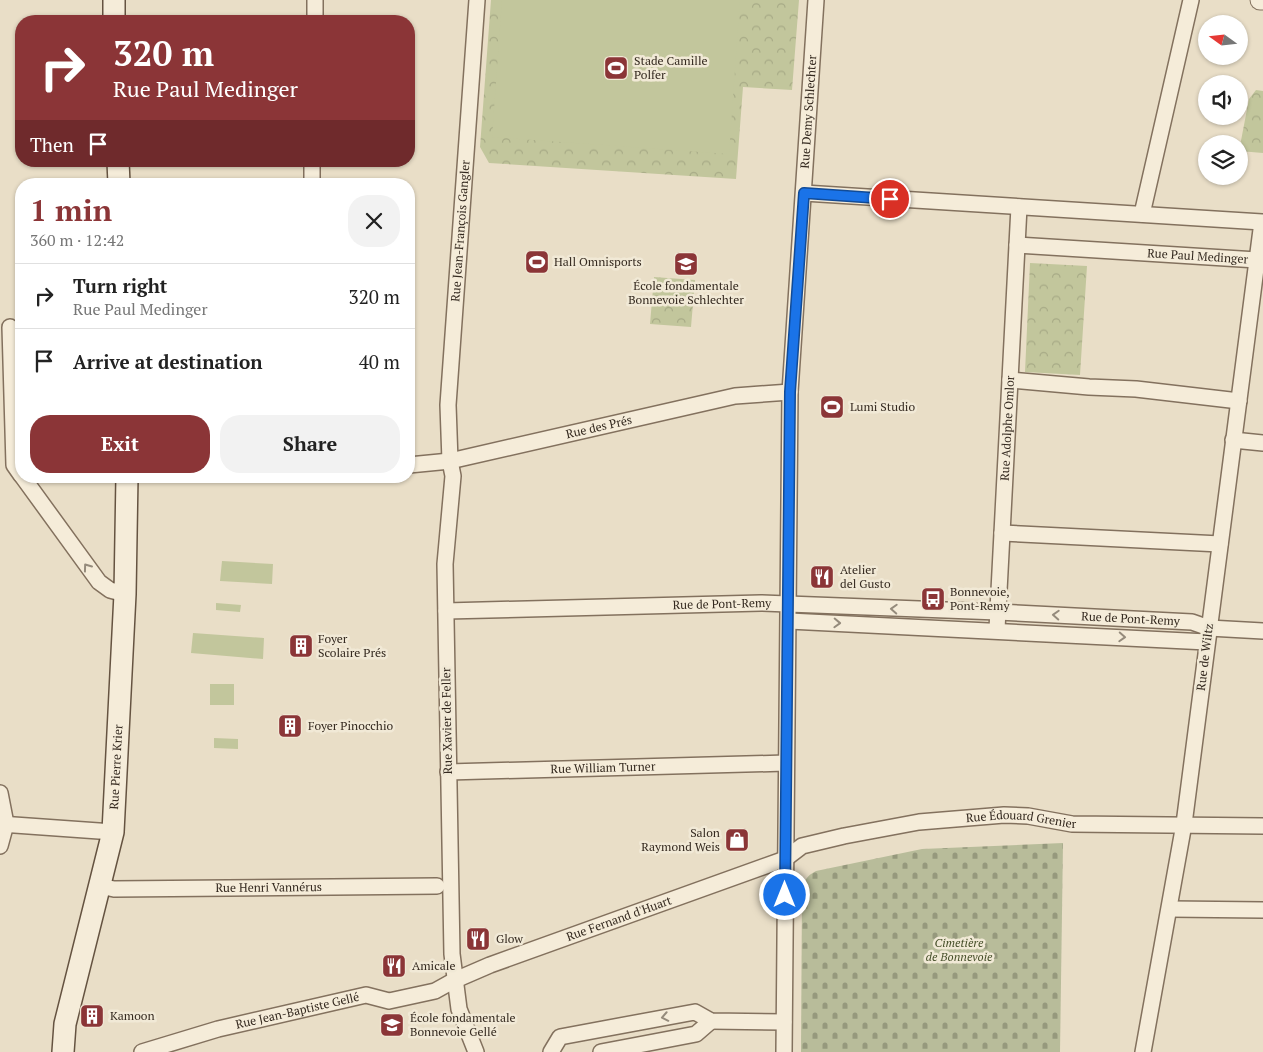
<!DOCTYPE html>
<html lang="en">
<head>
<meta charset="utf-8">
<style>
  :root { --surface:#fff; --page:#f2f2f2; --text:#222; --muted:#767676; --line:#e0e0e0; --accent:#8b3537 }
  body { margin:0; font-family:"PT Serif",serif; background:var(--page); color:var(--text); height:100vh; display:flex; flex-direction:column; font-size:19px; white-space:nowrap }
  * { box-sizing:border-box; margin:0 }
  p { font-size:16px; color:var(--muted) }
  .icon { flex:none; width:28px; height:28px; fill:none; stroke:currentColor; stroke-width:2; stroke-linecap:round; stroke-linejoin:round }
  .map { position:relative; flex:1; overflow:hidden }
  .sheet { position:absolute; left:15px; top:178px; width:400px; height:305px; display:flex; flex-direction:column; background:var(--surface); border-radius:20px; box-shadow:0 1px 4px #0004 }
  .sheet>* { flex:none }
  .guide { position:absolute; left:15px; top:15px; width:400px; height:152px; border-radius:20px; box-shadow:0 1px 4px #0004; background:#8b3537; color:#fff; overflow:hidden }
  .needle { width:32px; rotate:285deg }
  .tools { position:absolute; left:1198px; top:15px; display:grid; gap:10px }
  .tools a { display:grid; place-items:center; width:50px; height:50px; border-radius:50%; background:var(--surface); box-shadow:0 1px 4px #0004; font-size:25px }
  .pin { position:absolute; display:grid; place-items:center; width:42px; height:42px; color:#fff; margin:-21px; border:2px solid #fff; border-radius:50%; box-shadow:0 1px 5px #0007 }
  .me { position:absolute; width:55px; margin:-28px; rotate:0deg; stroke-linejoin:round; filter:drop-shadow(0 0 4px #0008) }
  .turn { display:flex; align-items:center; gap:18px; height:105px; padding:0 15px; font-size:22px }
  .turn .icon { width:65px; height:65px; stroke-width:2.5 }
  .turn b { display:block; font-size:35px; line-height:42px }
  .then { display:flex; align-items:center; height:48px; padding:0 15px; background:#0003; gap:10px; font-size:19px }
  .round { display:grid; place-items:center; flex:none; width:52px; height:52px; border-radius:20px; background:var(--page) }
  .overview { display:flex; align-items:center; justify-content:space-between; height:85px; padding:0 15px }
  h1 { font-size:30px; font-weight:800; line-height:38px; color:var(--accent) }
  .primary-button { display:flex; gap:10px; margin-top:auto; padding:10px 15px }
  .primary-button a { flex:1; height:58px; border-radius:20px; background:var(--accent); color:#fff; font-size:20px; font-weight:800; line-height:58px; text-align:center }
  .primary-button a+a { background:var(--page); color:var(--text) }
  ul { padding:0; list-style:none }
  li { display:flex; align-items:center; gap:15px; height:65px; padding:0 15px; border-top:1px solid var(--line) }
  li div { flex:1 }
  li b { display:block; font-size:19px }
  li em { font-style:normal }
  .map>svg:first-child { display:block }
  .forest { fill:url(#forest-crowns) }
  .cemetery { fill:url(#cemetery-stones) }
  .garden { fill:#c2c69c }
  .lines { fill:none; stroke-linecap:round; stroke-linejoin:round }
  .minor-casing { stroke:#83715e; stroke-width:18 }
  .tertiary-casing { stroke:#83715e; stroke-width:21 }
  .secondary-casing { stroke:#655341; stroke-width:24 }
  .minor { stroke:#f5ecd9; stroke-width:15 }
  .tertiary { stroke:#f5ecd9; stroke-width:19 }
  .secondary { stroke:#f5ecd9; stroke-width:21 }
  .oneway { stroke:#958b7c }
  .route-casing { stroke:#114b97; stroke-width:12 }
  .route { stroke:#1a73e8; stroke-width:9 }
  .labels { text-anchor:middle; stroke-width:5; stroke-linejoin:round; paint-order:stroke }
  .poi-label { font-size:12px; fill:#352a20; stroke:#f1e9d6; text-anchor:start }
  .street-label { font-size:12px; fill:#352a20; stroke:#f1e9d6 }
  .park-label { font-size:12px; font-style:italic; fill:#464f29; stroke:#f1e9d6 }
</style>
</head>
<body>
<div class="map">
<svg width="1263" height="1052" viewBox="0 0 1263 1052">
  <defs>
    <pattern id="forest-crowns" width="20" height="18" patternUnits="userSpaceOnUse" patternTransform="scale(1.25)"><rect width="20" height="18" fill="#c2c69c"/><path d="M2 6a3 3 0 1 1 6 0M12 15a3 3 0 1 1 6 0" fill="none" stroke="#a7aa86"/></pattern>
    <pattern id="cemetery-stones" width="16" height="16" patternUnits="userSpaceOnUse" patternTransform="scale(1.25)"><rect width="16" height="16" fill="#b8bc9a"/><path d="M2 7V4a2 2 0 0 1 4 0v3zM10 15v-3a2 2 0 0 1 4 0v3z" fill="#96997d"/></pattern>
  </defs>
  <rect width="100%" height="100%" fill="#e9dec7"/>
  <!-- forest -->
  <path class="forest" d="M491,0H799L792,90L743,87L736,179L489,163L480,147Z
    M1256,90L1263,91V153L1239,151L1249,99Z
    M1030,263L1087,266L1080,375L1025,372Z
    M654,277L695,280L691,327L650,324Z"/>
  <!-- cemetery -->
  <path class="cemetery" d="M1063,843L1060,1052H801L802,891C804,881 806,876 816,871L922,849Z"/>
  <!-- garden -->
  <path class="garden" d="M502,0H740L729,154L492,137Z
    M222,561L273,564L272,584L220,581Z
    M216,603L241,605L240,612L216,610Z
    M193,633L264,638L263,659L191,653Z
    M210,684H234V705H210Z
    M214,738L238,739V749L214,748Z"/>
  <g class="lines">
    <defs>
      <g id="minor">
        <path d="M315,21V0"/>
        <path d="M312,184V161"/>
        <path d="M804,193L1262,222L1184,824L1143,1052"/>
        <path d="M1142,214L1191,0"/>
        <path id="s1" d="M1017,245L1257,260"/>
        <path d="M10,327L14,465L21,475"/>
        <path d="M1010,380L1089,387L1136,389L1239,401"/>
        <path d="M1233,440L1263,443"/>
        <path id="s2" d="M409,465L450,461L735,396L790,392"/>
        <path d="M22,476L99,582L110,590L125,594"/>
        <path d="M1002,533L1220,544"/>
        <path id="s3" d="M446,611L761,603L998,612L1192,622L1209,628L1263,631"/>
        <path d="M789,621L1207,642"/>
        <path id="s4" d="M997,629L1019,207"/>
        <path id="s5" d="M448,772L786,763"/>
        <path d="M0,793L6,824L0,846"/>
        <path d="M0,824L113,832"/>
        <path id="s6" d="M100,886L114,889L437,886"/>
        <path d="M1170,909L1263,910"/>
        <path id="s7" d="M142,1052L218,1029L366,995L389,1001L435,991L453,981L490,965L785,859L802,846L844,836L919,822L1004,815L1028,816L1072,824L1263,826"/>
        <path id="s8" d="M476,1052L459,1009L452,954L445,564L453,476L450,461L448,405L477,0"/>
        <path d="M551,1052L560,1037L695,1012L711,1021L784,1022"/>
        <path d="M601,1052L696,1034L711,1021"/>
        <path id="s9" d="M784,1052L790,392L816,0"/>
      </g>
      <path id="tertiary" d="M1260,0H1263"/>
      <g id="secondary">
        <path d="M114,0V21"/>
        <path d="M118,161L119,184"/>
        <path id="s10" d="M63,1052L65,1024L113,832L125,594L127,476"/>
      </g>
    </defs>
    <!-- minor casing -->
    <use href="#minor" class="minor-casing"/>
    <!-- tertiary casing -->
    <use href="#tertiary" class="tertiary-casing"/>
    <!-- secondary casing -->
    <use href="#secondary" class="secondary-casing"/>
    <!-- minor -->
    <use href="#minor" class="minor"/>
    <!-- tertiary -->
    <use href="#tertiary" class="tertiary"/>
    <!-- secondary -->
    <use href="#secondary" class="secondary"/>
  </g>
  <!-- one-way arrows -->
  <defs><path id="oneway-chevron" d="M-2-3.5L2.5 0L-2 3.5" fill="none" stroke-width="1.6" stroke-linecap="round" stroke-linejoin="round" transform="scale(1.25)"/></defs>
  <g class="oneway">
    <use href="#oneway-chevron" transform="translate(87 567) rotate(-126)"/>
    <use href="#oneway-chevron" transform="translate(894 609) rotate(-177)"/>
    <use href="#oneway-chevron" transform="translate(1056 615) rotate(-177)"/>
    <use href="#oneway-chevron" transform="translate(837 623) rotate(2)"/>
    <use href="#oneway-chevron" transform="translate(1122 637) rotate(3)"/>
    <use href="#oneway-chevron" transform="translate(665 1017) rotate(169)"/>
  </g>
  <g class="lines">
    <defs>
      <path id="route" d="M785,895L790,392L804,193L890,199"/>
    </defs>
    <!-- route casing -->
    <use href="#route" class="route-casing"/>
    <!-- route -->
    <use href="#route" class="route"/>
  </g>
  <!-- icons -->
  <defs>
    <symbol id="stadium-square" viewBox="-11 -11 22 22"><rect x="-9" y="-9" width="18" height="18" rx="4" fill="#8b3537" stroke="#f1e9d6"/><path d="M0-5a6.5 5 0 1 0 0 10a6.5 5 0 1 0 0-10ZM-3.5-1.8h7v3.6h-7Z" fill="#fff"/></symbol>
    <symbol id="school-square" viewBox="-11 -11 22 22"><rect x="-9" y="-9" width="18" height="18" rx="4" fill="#8b3537" stroke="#f1e9d6"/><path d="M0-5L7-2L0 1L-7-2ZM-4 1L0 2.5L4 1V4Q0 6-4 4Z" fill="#fff"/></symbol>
    <symbol id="restaurant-square" viewBox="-11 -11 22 22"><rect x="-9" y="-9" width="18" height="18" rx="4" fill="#8b3537" stroke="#f1e9d6"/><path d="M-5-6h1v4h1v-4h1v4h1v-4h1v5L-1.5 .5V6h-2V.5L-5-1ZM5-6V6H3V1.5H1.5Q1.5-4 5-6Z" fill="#fff"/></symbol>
    <symbol id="bus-square" viewBox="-11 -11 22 22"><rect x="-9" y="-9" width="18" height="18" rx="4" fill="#8b3537" stroke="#f1e9d6"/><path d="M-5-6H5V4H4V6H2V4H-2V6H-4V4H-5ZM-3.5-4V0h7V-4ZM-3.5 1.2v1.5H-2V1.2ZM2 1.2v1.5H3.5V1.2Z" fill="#fff"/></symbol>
    <symbol id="building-square" viewBox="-11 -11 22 22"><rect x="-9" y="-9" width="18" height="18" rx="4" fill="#8b3537" stroke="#f1e9d6"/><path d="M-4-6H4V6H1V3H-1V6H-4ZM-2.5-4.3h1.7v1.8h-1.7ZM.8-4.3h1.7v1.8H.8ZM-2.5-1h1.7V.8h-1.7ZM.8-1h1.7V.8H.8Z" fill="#fff"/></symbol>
    <symbol id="shop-square" viewBox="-11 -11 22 22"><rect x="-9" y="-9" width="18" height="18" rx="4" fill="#8b3537" stroke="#f1e9d6"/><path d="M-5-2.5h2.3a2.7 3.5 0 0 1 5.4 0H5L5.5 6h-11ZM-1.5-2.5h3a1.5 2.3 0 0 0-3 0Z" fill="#fff"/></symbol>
  </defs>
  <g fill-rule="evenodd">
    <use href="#stadium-square" x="602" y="54" width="28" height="28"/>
    <use href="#stadium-square" x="523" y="248" width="28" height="28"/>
    <use href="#school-square" x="672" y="250" width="28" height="28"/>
    <use href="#stadium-square" x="818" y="393" width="28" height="28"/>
    <use href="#restaurant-square" x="808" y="563" width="28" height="28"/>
    <use href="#bus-square" x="919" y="585" width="28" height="28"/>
    <use href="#building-square" x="287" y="632" width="28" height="28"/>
    <use href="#building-square" x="276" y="712" width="28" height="28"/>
    <use href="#shop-square" x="723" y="826" width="28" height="28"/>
    <use href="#restaurant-square" x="464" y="925" width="28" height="28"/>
    <use href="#restaurant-square" x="380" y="952" width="28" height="28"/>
    <use href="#building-square" x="78" y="1002" width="28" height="28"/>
    <use href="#school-square" x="378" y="1011" width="28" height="28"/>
  </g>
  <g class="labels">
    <!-- poi labels -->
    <g class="poi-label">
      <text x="634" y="65">Stade Camille<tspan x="634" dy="14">Polfer</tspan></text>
      <text x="554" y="266">Hall Omnisports</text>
      <text x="686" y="290" text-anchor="middle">École fondamentale<tspan x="686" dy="14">Bonnevoie Schlechter</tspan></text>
      <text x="850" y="411">Lumi Studio</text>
      <text x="840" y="574">Atelier<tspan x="840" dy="14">del Gusto</tspan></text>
      <text x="950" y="596">Bonnevoie,<tspan x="950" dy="14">Pont-Remy</tspan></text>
      <text x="318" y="643">Foyer<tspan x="318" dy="14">Scolaire Prés</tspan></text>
      <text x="308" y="730">Foyer Pinocchio</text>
      <text x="720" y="837" text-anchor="end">Salon<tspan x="720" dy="14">Raymond Weis</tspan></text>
      <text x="496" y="943">Glow</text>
      <text x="412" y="970">Amicale</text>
      <text x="110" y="1020">Kamoon</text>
      <text x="410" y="1022">École fondamentale<tspan x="410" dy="14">Bonnevoie Gellé</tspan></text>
    </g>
    <!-- street labels -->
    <g class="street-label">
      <text dy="4" stroke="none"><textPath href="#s9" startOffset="941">Rue Demy Schlechter</textPath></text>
      <text dy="4" stroke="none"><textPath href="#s8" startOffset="826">Rue Jean-François Gangler</textPath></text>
      <text dy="4" stroke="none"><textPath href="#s1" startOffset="181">Rue Paul Medinger</textPath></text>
      <text dy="4" stroke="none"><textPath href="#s2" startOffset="194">Rue des Prés</textPath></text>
      <text dy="4" stroke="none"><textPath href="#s4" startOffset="201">Rue Adolphe Omlor</textPath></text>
      <text dy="4" stroke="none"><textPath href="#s3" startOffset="276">Rue de Pont-Remy</textPath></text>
      <text dy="4" stroke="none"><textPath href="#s3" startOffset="685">Rue de Pont-Remy</textPath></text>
      <text transform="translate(1205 657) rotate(-83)" y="4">Rue de Wiltz</text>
      <text transform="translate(447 721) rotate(-91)" y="4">Rue Xavier de Feller</text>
      <text dy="4" stroke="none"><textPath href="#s10" startOffset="291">Rue Pierre Krier</textPath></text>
      <text dy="4" stroke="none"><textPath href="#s5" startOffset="155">Rue William Turner</textPath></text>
      <text dy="4" stroke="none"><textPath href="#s7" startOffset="920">Rue Édouard Grenier</textPath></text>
      <text dy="4" stroke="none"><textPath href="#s6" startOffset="169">Rue Henri Vannérus</textPath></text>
      <text dy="4" stroke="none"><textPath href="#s7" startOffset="500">Rue Fernand d'Huart</textPath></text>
      <text dy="4" stroke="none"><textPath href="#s7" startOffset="161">Rue Jean-Baptiste Gellé</textPath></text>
    </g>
    <!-- park labels -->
    <g class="park-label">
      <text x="959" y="947">Cimetière<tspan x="959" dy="14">de Bonnevoie</tspan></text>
    </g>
  </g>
</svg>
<div class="tools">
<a><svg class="needle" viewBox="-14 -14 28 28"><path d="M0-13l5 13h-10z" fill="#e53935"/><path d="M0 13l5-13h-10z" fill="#767676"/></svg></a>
<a><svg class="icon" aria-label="sound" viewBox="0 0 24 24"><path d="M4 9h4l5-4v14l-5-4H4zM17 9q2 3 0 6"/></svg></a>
<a><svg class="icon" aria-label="layers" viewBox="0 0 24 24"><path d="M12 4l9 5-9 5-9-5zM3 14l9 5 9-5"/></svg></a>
</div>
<div class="pin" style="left:890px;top:199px;background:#d93025"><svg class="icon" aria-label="arrive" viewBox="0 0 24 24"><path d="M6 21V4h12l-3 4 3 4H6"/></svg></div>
<svg class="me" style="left:785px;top:895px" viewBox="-20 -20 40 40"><circle r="17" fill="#1a73e8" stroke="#fff" stroke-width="3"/><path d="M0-11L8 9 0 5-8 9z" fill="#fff"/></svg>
<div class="guide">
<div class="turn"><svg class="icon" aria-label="right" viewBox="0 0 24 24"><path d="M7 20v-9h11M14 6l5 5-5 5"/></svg><div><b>320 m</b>Rue Paul Medinger</div></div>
<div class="then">Then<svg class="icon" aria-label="arrive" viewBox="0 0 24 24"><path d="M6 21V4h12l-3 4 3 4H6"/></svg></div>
</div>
<section class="sheet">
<div class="overview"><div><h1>1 min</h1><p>360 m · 12:42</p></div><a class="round"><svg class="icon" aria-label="close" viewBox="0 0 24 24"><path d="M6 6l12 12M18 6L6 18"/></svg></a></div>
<ul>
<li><svg class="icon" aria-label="right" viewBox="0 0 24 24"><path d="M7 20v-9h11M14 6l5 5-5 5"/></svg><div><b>Turn right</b><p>Rue Paul Medinger</p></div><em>320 m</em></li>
<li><svg class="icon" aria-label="arrive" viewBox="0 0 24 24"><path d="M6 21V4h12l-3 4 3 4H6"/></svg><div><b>Arrive at destination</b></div><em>40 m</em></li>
</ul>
<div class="primary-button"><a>Exit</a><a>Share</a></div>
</section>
</div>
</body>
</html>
